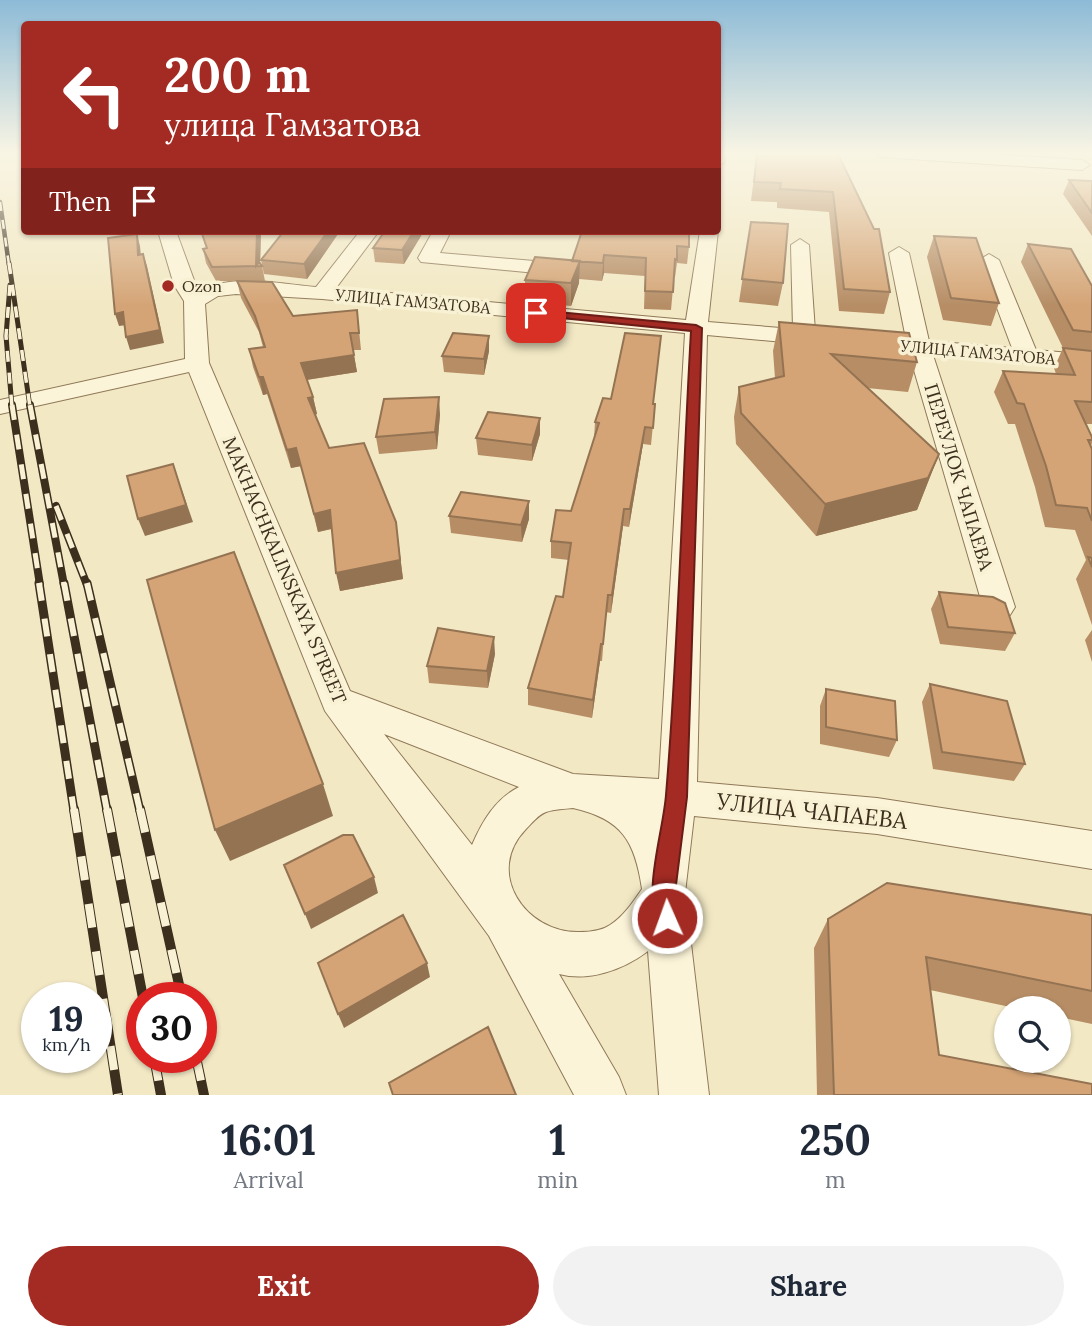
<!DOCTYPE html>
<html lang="en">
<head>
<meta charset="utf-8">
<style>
  :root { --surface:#fff; --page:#f2f2f3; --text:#1f2937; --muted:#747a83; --accent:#a32b23 }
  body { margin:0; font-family:Lora,serif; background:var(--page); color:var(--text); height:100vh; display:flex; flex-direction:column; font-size:26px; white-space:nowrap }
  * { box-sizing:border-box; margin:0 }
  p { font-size:23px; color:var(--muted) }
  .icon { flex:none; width:38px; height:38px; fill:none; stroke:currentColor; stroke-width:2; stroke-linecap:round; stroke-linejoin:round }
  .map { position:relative; height:1095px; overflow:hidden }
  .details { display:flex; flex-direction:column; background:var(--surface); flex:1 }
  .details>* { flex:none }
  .top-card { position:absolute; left:21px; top:21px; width:700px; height:214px; border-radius:7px; box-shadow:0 2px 5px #0004; background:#a32b23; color:#fff; overflow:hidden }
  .buttons { position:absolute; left:994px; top:996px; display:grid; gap:14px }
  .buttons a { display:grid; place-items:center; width:77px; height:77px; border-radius:50%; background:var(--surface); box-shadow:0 2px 5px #0004; font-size:35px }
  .speed { position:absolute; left:21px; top:982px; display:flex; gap:14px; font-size:35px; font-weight:700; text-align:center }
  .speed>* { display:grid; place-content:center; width:91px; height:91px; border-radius:50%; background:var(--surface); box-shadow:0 2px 5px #0004; line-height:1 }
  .speed small { font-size:18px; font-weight:400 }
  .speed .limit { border:10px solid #d22; background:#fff; color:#111 }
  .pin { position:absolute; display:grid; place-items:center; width:60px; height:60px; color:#fff; margin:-30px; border-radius:14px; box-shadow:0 4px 10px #0006 }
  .me { position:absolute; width:77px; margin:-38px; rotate:358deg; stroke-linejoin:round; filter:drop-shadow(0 0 5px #0008) }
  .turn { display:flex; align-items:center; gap:24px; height:147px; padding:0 28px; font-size:32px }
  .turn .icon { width:91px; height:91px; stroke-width:2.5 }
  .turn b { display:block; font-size:49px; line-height:60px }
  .then { display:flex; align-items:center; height:66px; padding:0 28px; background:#0003; gap:14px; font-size:26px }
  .eta { display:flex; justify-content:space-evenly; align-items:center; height:119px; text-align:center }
  .eta b { font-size:42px; font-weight:800; line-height:49px }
  .cta { display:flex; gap:14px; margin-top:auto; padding:14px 28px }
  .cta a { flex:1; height:80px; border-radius:42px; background:var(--accent); color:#fff; font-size:28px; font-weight:800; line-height:80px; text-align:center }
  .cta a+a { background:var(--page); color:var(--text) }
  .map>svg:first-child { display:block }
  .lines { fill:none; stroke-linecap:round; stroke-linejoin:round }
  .minor-casing { stroke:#8f7958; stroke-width:2 }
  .minor { fill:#fcf4d8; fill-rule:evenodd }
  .rail-far4-casing { stroke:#3d2f1e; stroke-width:4.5 }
  .rail-far3-casing { stroke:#3d2f1e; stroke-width:5 }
  .rail-far2-casing { stroke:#3d2f1e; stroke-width:8 }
  .rail-far1-casing { stroke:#3d2f1e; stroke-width:9 }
  .rail-casing { stroke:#3d2f1e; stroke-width:10 }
  .rail-far4 { stroke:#f9f1d4; stroke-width:2.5; stroke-dasharray:9; stroke-linecap:butt }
  .rail-far3 { stroke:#f9f1d4; stroke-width:3.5; stroke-dasharray:11; stroke-linecap:butt }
  .rail-far2 { stroke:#f9f1d4; stroke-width:5; stroke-dasharray:15; stroke-linecap:butt }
  .rail-far1 { stroke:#f9f1d4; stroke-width:6; stroke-dasharray:18; stroke-linecap:butt }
  .rail { stroke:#f9f1d4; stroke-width:8; stroke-dasharray:24; stroke-linecap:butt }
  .wall { fill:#b68d65 }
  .shaded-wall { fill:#947353 }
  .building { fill:#d4a476; stroke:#947353; stroke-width:2 }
  .route { fill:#a32b23; stroke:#6a1c17; stroke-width:2 }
  .poi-dot { fill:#a32b23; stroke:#f9f1d4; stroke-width:2.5 }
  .labels { text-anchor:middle; stroke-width:7; stroke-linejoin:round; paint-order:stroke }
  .far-poi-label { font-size:16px; fill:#3d2f1e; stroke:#f9f1d4; text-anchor:start }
  .far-street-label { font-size:16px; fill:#3d2f1e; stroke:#f9f1d4 }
  .street-label { font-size:19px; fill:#3d2f1e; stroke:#f9f1d4 }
  .near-street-label { font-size:23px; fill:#3d2f1e; stroke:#f9f1d4 }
</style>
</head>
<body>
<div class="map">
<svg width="1092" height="1095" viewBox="0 0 1092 1095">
  <rect width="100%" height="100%" fill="#f2e8c4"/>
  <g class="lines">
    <defs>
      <path id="minor" d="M718,152H726L724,163L718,165Z
        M872,152H956L1082,160L1090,165L1082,170L880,157Z
        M718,230V231L708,322L793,329L791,245L800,239L809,245L815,331L824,333L827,338L824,343L816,345L707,335L697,782L877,798L1092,831V869L877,834L694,816L685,893L709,1095H659L648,951C623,970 589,982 559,974L619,1077L626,1095H574L489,936L325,711L189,372L0,414V400L185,359L184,301L174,285L158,231H176L198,291C232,273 280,284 316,287L360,231H379L336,288L686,320L700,231ZM236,294L322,299L685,333L659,779L573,774L350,691L209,363L205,304L218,296ZM384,734L519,787C495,799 482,822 472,845ZM573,808C622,819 635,841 642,889C633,902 624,916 610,925C601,931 590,932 579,932C525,933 484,872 526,829C532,823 538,815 546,812C555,809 564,809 573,808Z
        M433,231H451L440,253L546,262L556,268L546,274L421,262L418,258Z
        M899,247L909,253L929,341L1012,348L979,260L989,254L999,260L1036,350L1092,355V369L933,355L1015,607L1010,615L999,619L988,615L983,607L909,353L865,348L862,343L865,338L873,336L906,339L889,253Z"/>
    </defs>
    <!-- minor casing -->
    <use href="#minor" class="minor-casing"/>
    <!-- minor -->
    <use href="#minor" class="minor"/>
    <defs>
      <path id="rail-far4" d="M0,202L9,265"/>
      <path id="rail-far3" d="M9,263L30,407
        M10,285L6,336L12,407"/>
      <path id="rail-far2" d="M12,405L40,585
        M30,405L64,585
        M56,506L87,585"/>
      <path id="rail-far1" d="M39,583L74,811
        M64,583L107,811
        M87,583L140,811"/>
      <path id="rail" d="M74,809L118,1095
        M107,809L143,998
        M140,809L182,998
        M154,1057L161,1095
        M196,1057L204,1095"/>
    </defs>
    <!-- rail-far4 casing -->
    <use href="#rail-far4" class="rail-far4-casing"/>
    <!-- rail-far3 casing -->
    <use href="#rail-far3" class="rail-far3-casing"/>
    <!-- rail-far2 casing -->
    <use href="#rail-far2" class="rail-far2-casing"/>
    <!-- rail-far1 casing -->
    <use href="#rail-far1" class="rail-far1-casing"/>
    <!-- rail casing -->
    <use href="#rail" class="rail-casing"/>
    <!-- rail-far4 -->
    <use href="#rail-far4" class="rail-far4"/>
    <!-- rail-far3 -->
    <use href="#rail-far3" class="rail-far3"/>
    <!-- rail-far2 -->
    <use href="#rail-far2" class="rail-far2"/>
    <!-- rail-far1 -->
    <use href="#rail-far1" class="rail-far1"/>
    <!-- rail -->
    <use href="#rail" class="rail"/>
  </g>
  <!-- wall -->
  <path class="wall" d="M760,152H837L890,292L884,314L839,311L829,212L777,208V202L751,201L757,153H760Z
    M1069,180L1092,181V236L1063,194Z
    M751,222L783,283L778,306L739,302Z
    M201,231H261L260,263L262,266L265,281H216L206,263L203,249L206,248Z
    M284,231H340L307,279L264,274L261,260Z
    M424,231L404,264L375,262L373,248Z
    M582,231L689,247L687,264L677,263L675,277H674L671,310L644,309L645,276L604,273L602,281L579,279V283L571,306L525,302V280L572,261Z
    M934,236L999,303L991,326L943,320L927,257Z
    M1028,244L1092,286V424H1086L1092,437V443L1091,446L1092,449V625L1076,579L1086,560L1075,530L1045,527L1035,487L1015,424H1008L994,392L1003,371L1056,374L1054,368L1063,348L1021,262Z
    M237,281L293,316L357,310L361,350H353L357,372L307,380L313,397L317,414L315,415L329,448L398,541L403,579L340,591L332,529L318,532L301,466L291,468L267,394L263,395L253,367L249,349L263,347L259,332L241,298Z
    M779,322L917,362L908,392L867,388L939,454L917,510L816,536L736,444L734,417L739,387L775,378L773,351Z
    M489,351L484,375L444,372L442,356Z
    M653,404H655L651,445L643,444L629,527L623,526L611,613L606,612L602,661H600L592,718L528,705V688L563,597L569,560L551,558V541L571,511L594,439L595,422Z
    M440,414L437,449L379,454L376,437Z
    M540,418V434L532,461L478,455L476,438Z
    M449,516L529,519L522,542L451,533Z
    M939,592L1015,633L1005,651L940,644L931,609Z
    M1092,630V662L1085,640Z
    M495,654L488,688L429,683L427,666Z
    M930,684L1025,764L1014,781L933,769L922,702Z
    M826,689L897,740L889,757L820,744V706Z
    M1092,915V1024L1059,1017V1008H1015L930,990L939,1055L1092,1095H817L814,948L828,919Z"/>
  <!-- shaded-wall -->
  <path class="shaded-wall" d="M21,152H24V159Z
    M257,231H261L260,267H257Z
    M328,231H340L307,279L304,264Z
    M414,231H424L404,264L402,250Z
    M137,234L140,246L142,267L138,255Z
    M143,254L147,266L164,343L130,350L126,337Z
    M604,255V273L602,281L603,263Z
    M580,261L579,283L571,306V283Z
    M123,312L127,325L119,326L115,314Z
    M489,336V351L484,375V359Z
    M354,355L357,372L305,380L301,363Z
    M259,377H263L267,394L263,395Z
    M313,397L317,414L312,416L308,398Z
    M439,397L440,414L437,449L435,432Z
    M540,418V434L532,461V445Z
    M645,427L643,444L629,527L630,509Z
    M296,448L301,466L291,468L287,450Z
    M939,454L917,510L816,536L825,504Z
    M173,464L193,522L145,536L138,519Z
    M529,501V519L522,542L521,525Z
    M624,509L623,526L611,613L612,595Z
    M330,510L334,528L318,532L314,514Z
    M396,522L403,579L340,591L336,573Z
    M494,637L495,654L488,688L487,671Z
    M601,644L600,661L592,718L593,700Z
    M323,784L333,816L230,861L215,830Z
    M374,877L378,893L311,929L305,914Z
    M427,963L430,977L344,1028L338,1014Z"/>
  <!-- building -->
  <path class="building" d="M763,152H837L874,229H879L890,292L844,289L833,192L780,189L781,183L754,182L757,153H763Z
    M1069,180L1092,181V213Z
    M751,222L788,224L783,283L742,279Z
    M201,231H257L256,266L259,262L262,266L212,267L203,249L207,248Z
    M284,231H328L304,264L261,260Z
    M385,231H414L402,250L373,248Z
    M582,231H689V247L677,246V260L675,259L673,292L645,291L646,258L604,255L603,263L572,261Z
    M137,234L138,255L143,254L160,330L126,337L123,312L115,314L108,238Z
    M934,236L976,238L999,303L951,298Z
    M1028,244L1071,249L1092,286V332L1073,330Z
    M535,257L580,261L571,283L525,280Z
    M237,281L272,282L293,316L357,310L359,333H350L354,355L301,363L313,397L308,398L329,448L364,443L396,522L400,560L336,573L330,510L314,514L296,448L287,450L263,377H259L249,349L265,347L255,316Z
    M779,322L909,333L917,362L831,354L939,454L928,478L825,504L741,413L739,387L784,376Z
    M453,333L489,336L484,359L442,356Z
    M625,333L661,336L653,404H655L653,428L645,427L630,509H624L612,595H608L603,644H601L593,700L528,688L556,596L563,597L571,543L551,541L556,510L571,511L599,423L595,422L603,398L611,399Z
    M1063,348L1092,351V402L1075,401L1092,437V440H1088L1092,449V521L1087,508L1056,505L1046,466L1024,404L1017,403L1003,371L1075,375Z
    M439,397L435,432L376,437L384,399Z
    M488,412L540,418L532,445L476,438Z
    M173,464L186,505L138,519L127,476Z
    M461,492L529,501L521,525L449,516Z
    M234,552L323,784L215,830L147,580Z
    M1088,557L1092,558V567Z
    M939,592L993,597L1005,603L1015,633L948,627Z
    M438,628L494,637L487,671L427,666Z
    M930,684L1007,701L1025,764L942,752Z
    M826,689L895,701L897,740L826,727Z
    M343,835H353L374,877L305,914L284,865Z
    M887,883L1092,915V991L926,957L939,1055L1092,1084V1095H834L828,919Z
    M403,915L427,963L338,1014L318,963Z
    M488,1027L516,1095H393L389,1083Z"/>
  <!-- sky -->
  <linearGradient id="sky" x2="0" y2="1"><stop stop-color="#8dbbd7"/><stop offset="0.5" stop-color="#f9f5e4"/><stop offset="1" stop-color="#f9f5e4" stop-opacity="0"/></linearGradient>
  <rect width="1092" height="306" fill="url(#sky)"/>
  <!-- route -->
  <path class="route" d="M536,310L696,325L702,328L687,797L675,893L678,918L675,926L667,929L658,926C643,890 663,833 666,795C679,641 682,486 691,331L532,315V311Z"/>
  <!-- markers -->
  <circle class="poi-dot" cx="168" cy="286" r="7"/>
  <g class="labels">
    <!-- far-poi labels -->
    <g class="far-poi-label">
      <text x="182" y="292">Ozon</text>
    </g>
    <!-- far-street labels -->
    <g class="far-street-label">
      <text transform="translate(413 301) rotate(5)" y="6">УЛИЦА ГАМЗАТОВА</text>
      <text transform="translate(978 352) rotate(5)" y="6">УЛИЦА ГАМЗАТОВА</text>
    </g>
    <!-- street labels -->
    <g class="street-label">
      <text transform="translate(959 477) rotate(73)" y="7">ПЕРЕУЛОК ЧАПАЕВА</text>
      <text transform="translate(285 570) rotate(67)" y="7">MAKHACHKALINSKAYA STREET</text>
    </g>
    <!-- near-street labels -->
    <g class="near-street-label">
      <text transform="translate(812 811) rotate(6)" y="8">УЛИЦА ЧАПАЕВА</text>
    </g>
  </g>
</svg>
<div class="buttons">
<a><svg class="icon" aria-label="search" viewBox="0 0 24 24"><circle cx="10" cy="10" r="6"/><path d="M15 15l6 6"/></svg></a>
</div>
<div class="speed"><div>19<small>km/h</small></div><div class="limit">30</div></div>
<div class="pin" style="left:536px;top:313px;background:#d93025"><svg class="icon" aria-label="arrive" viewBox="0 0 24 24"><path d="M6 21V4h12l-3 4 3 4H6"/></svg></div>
<svg class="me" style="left:667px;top:918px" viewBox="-20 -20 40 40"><circle r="17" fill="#a32b23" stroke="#fff" stroke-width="3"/><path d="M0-11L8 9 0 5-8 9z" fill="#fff"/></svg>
<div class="top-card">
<div class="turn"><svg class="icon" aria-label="left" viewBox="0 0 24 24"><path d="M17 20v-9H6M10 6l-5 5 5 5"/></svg><div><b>200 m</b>улица Гамзатова</div></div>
<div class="then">Then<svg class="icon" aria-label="arrive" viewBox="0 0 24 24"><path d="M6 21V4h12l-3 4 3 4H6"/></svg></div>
</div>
</div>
<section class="details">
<div class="eta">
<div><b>16:01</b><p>Arrival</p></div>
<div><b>1</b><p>min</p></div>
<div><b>250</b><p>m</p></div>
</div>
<div class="cta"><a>Exit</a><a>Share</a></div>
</section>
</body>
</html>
